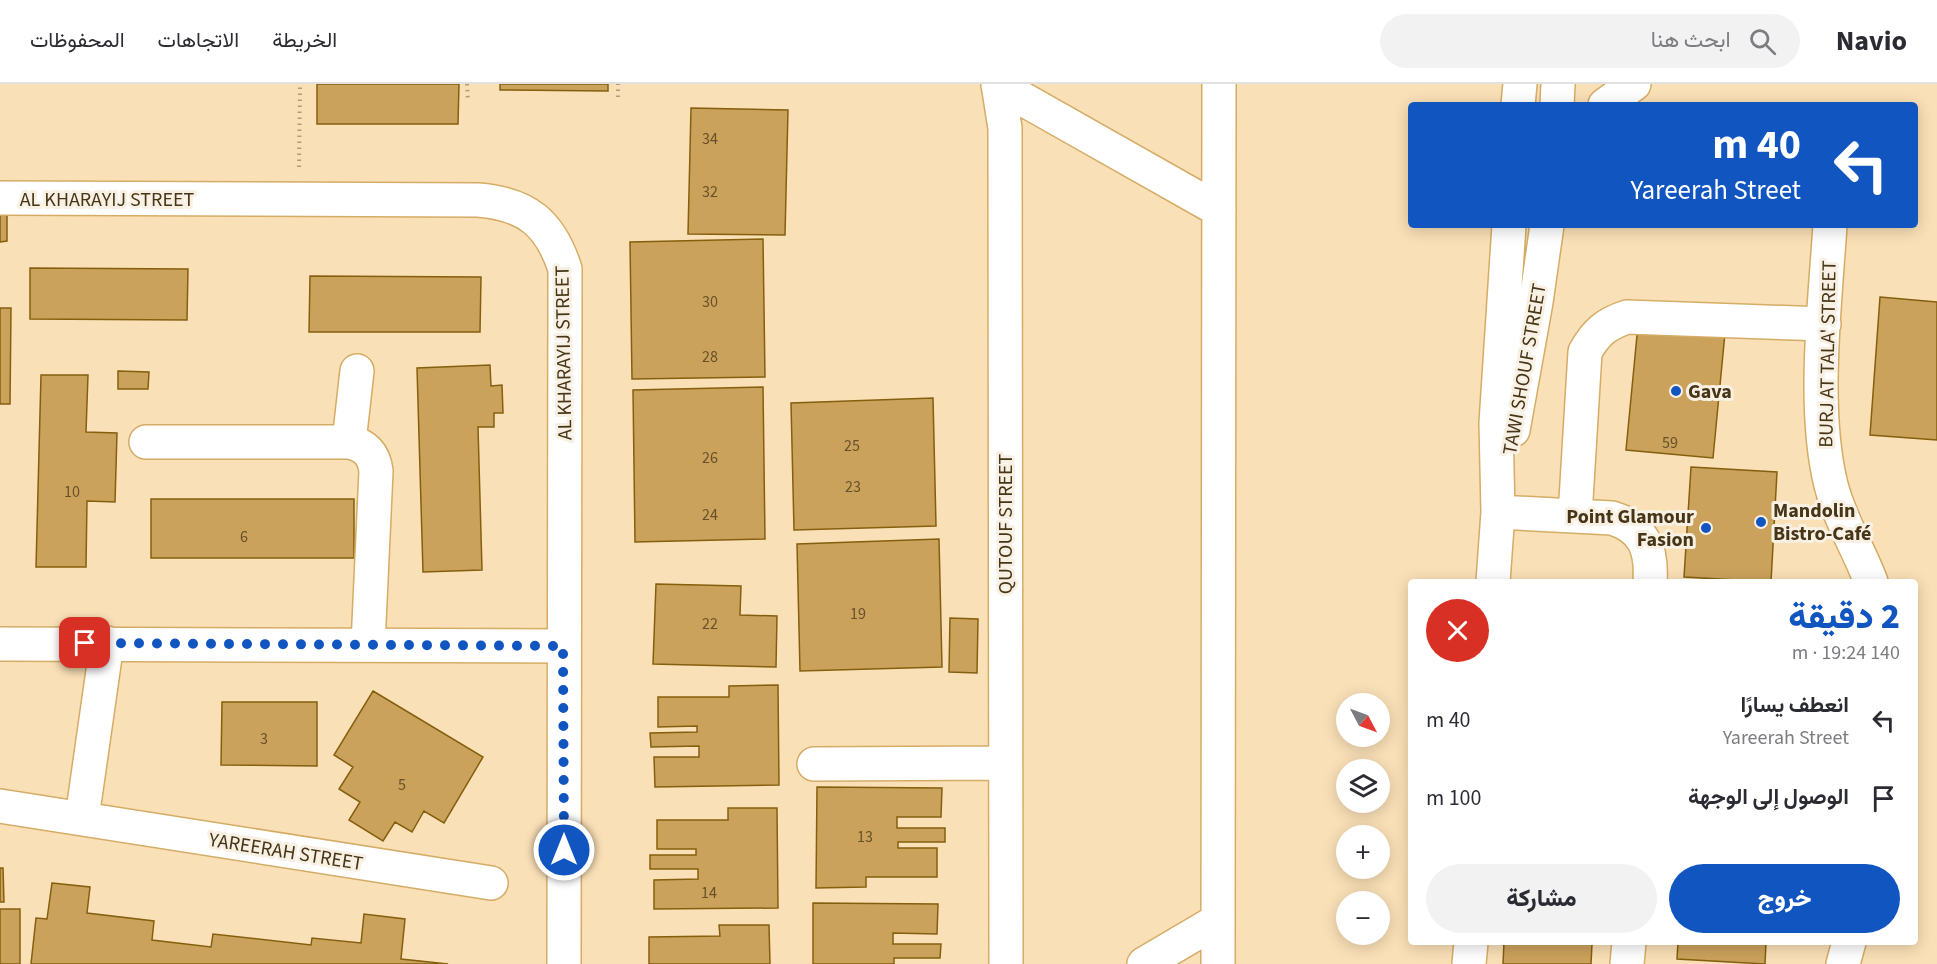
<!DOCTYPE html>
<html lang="ar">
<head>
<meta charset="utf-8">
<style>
  :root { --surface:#fff; --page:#f2f2f3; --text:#2b2b33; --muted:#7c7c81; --line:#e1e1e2; --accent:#1055c0 }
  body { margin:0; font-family:"Source Sans 3",Vazirmatn,sans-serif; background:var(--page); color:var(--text); direction:rtl; height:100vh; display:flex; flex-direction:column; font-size:22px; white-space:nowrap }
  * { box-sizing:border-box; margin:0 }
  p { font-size:20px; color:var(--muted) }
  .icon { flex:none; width:33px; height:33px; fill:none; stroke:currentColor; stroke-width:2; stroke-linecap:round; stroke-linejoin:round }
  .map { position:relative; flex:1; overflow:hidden; direction:ltr }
  .drawer { position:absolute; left:1408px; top:495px; width:510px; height:366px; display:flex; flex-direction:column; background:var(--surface); border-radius:6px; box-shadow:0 3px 15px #0003; direction:rtl }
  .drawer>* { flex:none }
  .guide { position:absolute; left:1408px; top:18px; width:510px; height:126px; border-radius:6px; box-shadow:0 3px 15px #0003; direction:rtl; background:#1055c0; color:#fff; overflow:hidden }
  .needle { width:39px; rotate:131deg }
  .fabs { position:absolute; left:1336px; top:609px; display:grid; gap:12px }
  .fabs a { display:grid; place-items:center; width:54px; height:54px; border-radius:50%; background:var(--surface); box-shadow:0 3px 15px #0003; font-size:30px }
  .pin { position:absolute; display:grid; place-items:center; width:51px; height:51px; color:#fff; margin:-26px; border-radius:12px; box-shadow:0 3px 9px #0006 }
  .me { position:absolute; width:66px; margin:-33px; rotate:0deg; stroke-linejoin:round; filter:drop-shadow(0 0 4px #0008) }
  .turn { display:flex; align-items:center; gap:21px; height:126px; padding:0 18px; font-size:27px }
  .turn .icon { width:78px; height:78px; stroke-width:2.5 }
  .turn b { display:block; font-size:42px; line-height:51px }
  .round { display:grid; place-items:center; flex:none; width:63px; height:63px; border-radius:32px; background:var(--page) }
  .overview { display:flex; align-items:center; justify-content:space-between; height:102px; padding:0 18px }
  h1 { font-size:36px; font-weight:800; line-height:45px; color:var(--accent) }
  .primary-button { display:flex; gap:12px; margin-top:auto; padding:12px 18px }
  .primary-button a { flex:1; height:69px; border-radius:36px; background:var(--accent); color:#fff; font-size:24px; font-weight:800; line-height:69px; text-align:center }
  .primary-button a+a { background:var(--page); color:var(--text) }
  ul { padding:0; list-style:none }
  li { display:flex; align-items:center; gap:18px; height:78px; padding:0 18px }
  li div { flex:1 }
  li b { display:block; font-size:22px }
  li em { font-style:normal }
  header { display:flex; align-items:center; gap:36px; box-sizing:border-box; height:84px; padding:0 30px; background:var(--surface); border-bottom:2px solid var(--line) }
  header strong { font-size:28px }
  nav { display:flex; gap:33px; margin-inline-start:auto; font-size:21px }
  .search { width:420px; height:54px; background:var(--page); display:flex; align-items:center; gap:15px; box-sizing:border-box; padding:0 21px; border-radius:33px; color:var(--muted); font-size:22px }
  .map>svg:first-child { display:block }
  .building { fill:#cba25c; stroke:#855f0e; stroke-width:1.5 }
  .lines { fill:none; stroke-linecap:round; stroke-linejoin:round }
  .minor-casing { stroke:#d5ac65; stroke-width:36 }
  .path { stroke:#b19b76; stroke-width:4; stroke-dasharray:1.5 4.5; stroke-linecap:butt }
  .minor { stroke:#fff; stroke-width:33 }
  .route { stroke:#1055c0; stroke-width:10; stroke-dasharray:0 18 }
  .poi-dot { fill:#1055c0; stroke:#f8f0e2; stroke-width:2 }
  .labels { text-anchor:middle; stroke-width:6; stroke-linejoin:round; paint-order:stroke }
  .number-label { font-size:16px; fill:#675028 }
  .street-label { font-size:20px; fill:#463517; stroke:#f8f0e2 }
  .poi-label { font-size:20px; font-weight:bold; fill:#463517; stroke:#f8f0e2; text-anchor:start }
</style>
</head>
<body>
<header>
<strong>Navio</strong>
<div class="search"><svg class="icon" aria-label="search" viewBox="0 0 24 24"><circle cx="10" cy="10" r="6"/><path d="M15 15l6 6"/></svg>ابحث هنا</div>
<nav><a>الخريطة</a><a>الاتجاهات</a><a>المحفوظات</a></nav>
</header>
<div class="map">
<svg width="1937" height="880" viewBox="0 0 1937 880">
  <rect width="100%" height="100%" fill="#fae0b7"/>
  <!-- building -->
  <path class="building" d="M317,0H459L458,40H317Z
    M500,0H608V7L500,6Z
    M691,24L788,26L785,151L688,150Z
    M0,130H7V157L0,158Z
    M763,155L765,293L632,295L630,158Z
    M30,184L188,185L187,236L30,235Z
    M310,192L481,193L480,248H309Z
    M1880,213L1937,218V356L1870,351Z
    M0,224H11L10,320H0Z
    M1638,241L1725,249L1713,374L1626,366Z
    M490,281L491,302L502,301L503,329H494V343H478L482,486L423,488L417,284Z
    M118,287L149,288L148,305H118Z
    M41,291H88L86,348L117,349L115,418L87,417L86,483H36Z
    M763,303L765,455L635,458L633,306Z
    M933,314L936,442L794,446L791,319Z
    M1691,383L1777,388L1771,498L1684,493Z
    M151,415H354V474H151Z
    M939,455L942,583L800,587L797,460Z
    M656,500L741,502L740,531L777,532L776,583L653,580Z
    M950,534L978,535L977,589L949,588Z
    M778,601L779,701L655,703L654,673H699V662L651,663L650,649L697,648V642L658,643V613H729V602Z
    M373,607L483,673L444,739L424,727L412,748L395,738L383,757L349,736L360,718L339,705L353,683L334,671Z
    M222,618H317V682L221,681Z
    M817,703L942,704L941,733H897V744H945V758H898V764H937V793H866V803L816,804Z
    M728,724H777L778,824L654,825V796L698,795V785H650V771H696V765H657V736H728Z
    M0,784H3L4,818H0Z
    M52,799L90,803L87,829L154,837L152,856L211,863L213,850L311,861L312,854L361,859L364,830L405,835L401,875L448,880H31L36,834L47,835Z
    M813,819L938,820L937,850L893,849V860H941L940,874H894V880H813Z
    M0,825H20V880H0Z
    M719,841H769L770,880H649V853L720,852Z
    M1504,858L1592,860L1591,880H1503Z
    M1678,858H1766L1765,880L1677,875Z"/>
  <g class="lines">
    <defs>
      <path id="minor" d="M998,0L1005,44L1006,880
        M998,1L1219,126
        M1518,21L1520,0
        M1557,21L1558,0
        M1605,21L1634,0
        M0,114L478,116C527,120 550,139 565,185L564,880
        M1830,141C1825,220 1812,325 1831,401C1839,434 1859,466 1871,498
        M1513,346L1536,218L1547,141
        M146,358H349C365,361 374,370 376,387L368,561
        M349,358L357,287
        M1498,428L1612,434C1645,444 1652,466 1650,498
        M1575,432L1585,268C1596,248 1606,240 1627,233L1824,240
        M1493,498L1498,428L1496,339L1509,141
        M0,560L563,562
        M814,680L1005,679
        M0,722L491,799
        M82,734L107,559
        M1144,880L1217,837
        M1218,880L1219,0
        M1469,880L1471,858
        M1627,880L1629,858
        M1843,880L1849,858"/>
    </defs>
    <!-- minor casing -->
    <use href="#minor" class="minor-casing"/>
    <!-- path -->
    <path class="path" d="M467,0L468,17
      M618,13V0
      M299,83L300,0"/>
    <!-- minor -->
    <use href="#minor" class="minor"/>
  </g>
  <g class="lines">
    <!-- route -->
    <path class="route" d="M85,559L563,562L564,766"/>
  </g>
  <!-- markers -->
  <g class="poi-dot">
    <circle cx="1676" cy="307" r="6"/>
    <circle cx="1761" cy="438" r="6"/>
    <circle cx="1706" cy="444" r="6"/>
  </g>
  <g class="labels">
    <!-- number labels -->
    <g class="number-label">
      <text x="710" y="60">34</text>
      <text x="710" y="113">32</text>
      <text x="710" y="223">30</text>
      <text x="710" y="278">28</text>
      <text x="1670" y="364">59</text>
      <text x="852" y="367">25</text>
      <text x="710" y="379">26</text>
      <text x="853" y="408">23</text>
      <text x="72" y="413">10</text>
      <text x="710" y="436">24</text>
      <text x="244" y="458">6</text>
      <text x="858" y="535">19</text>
      <text x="710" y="545">22</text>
      <text x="264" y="660">3</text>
      <text x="402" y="706">5</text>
      <text x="865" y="758">13</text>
      <text x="709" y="814">14</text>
    </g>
    <!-- street labels -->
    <g class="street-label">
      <text x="107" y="122">AL KHARAYIJ STREET</text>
      <text transform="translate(563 269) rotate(-91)" y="7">AL KHARAYIJ STREET</text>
      <text transform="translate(1827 270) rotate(-89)" y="7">BURJ AT TALA' STREET</text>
      <text transform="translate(1524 285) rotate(-80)" y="7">TAWI SHOUF STREET</text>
      <text transform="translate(1005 440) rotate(-90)" y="7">QUTOUF STREET</text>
      <text transform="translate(286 767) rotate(9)" y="7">YAREERAH STREET</text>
    </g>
    <!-- poi labels -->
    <g class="poi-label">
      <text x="1688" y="314">Gava</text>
      <text x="1773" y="433">Mandolin<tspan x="1773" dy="23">Bistro-Café</tspan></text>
      <text x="1694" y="439" text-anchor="end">Point Glamour<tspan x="1694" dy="23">Fasion</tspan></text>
    </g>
  </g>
</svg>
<div class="fabs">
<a><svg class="needle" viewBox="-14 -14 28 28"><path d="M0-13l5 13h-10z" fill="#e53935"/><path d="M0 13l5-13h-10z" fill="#7c7c81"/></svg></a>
<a><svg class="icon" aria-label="layers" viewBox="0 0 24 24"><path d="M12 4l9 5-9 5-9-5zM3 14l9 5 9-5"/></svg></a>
<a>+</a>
<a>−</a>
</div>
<div class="pin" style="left:85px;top:559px;background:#d93025"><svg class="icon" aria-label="arrive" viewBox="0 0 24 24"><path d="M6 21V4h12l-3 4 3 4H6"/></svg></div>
<svg class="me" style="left:564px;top:766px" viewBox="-20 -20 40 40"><circle r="17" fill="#1055c0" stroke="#fff" stroke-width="3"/><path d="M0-11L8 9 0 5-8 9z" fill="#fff"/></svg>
<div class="guide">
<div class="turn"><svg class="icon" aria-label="left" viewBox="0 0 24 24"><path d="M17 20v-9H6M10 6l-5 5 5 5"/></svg><div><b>40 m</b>Yareerah Street</div></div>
</div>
<section class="drawer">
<div class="overview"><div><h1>2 دقيقة</h1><p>140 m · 19:24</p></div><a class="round" style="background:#d93025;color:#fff"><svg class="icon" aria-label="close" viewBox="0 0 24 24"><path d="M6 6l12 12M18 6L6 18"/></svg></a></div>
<ul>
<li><svg class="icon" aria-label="left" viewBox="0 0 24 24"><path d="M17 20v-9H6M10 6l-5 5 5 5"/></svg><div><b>انعطف يسارًا</b><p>Yareerah Street</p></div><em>40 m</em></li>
<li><svg class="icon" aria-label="arrive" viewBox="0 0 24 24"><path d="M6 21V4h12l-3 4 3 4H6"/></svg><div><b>الوصول إلى الوجهة</b></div><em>100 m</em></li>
</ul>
<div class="primary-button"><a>خروج</a><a>مشاركة</a></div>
</section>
</div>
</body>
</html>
